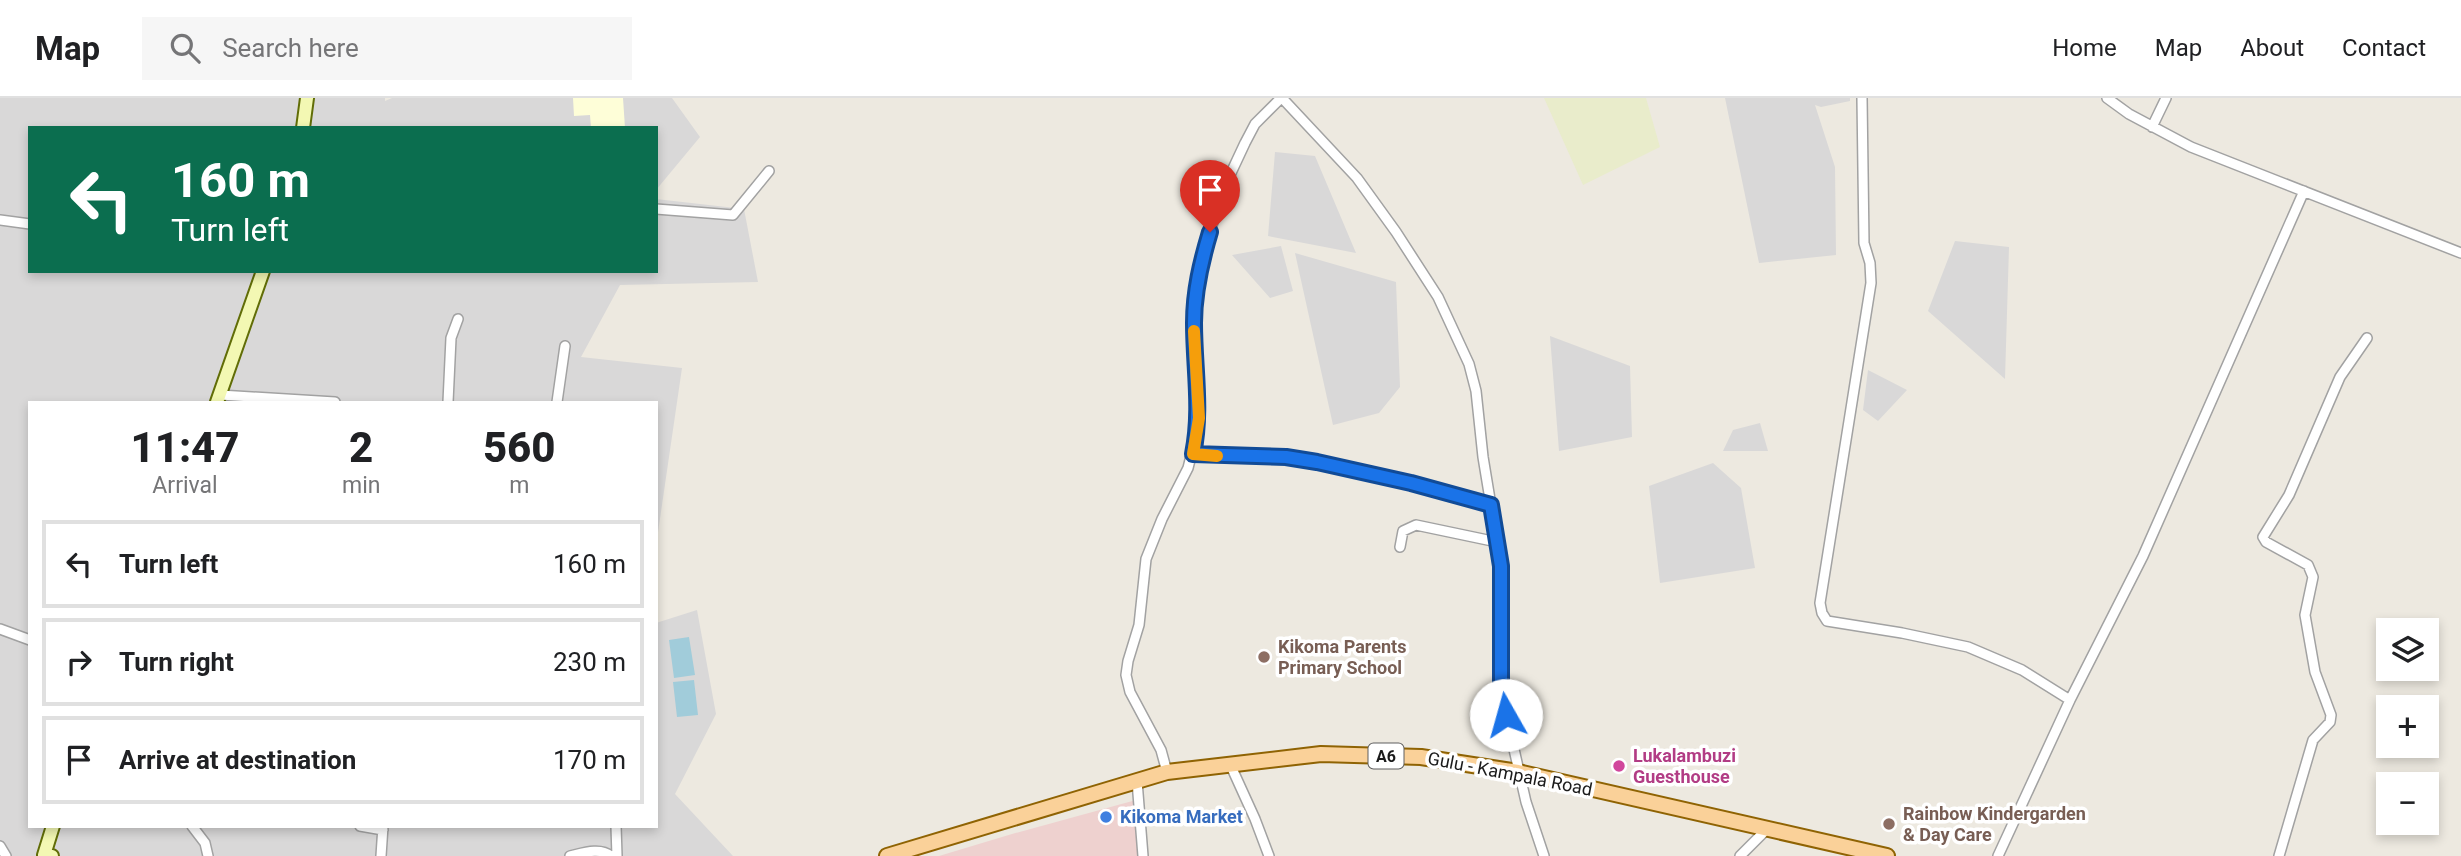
<!DOCTYPE html>
<html lang="en">
<head>
<meta charset="utf-8">
<style>
  :root { --surface:#fff; --page:#f6f6f6; --text:#202124; --muted:#757577; --line:#e0e0e0 }
  body { margin:0; font-family:Roboto,sans-serif; background:var(--page); color:var(--text); height:100vh; display:flex; flex-direction:column; font-size:26px; white-space:nowrap }
  * { box-sizing:border-box; margin:0 }
  p { font-size:23px; color:var(--muted) }
  .icon { flex:none; width:38px; height:38px; fill:none; stroke:currentColor; stroke-width:2; stroke-linecap:round; stroke-linejoin:round }
  .map { position:relative; flex:1; overflow:hidden }
  .details { position:absolute; left:28px; top:303px; width:630px; height:427px; display:flex; flex-direction:column; background:var(--surface); border-radius:0px; box-shadow:0 4px 10px #0003 }
  .details>* { flex:none }
  .guide { position:absolute; left:28px; top:28px; width:630px; height:147px; border-radius:0px; box-shadow:0 4px 10px #0003; background:#0b6e4f; color:#fff; overflow:hidden }
  .controls { position:absolute; left:2376px; top:520px; display:grid; gap:14px }
  .controls a { display:grid; place-items:center; width:63px; height:63px; border-radius:0px; background:var(--surface); box-shadow:0 4px 10px #0003; font-size:35px }
  .pin { position:absolute; display:grid; place-items:center; width:60px; height:60px; color:#fff; margin:-72px -30px; border-radius:50% 50% 50% 0; rotate:-45deg; box-shadow:0 0 7px #0007 }
  .pin .icon { rotate:45deg }
  .me { position:absolute; width:77px; margin:-38px; rotate:353deg; stroke-linejoin:round; filter:drop-shadow(0 0 5px #0008) }
  .turn { display:flex; align-items:center; gap:24px; height:147px; padding:0 28px; font-size:32px }
  .turn .icon { width:91px; height:91px; stroke-width:2.5 }
  .turn b { display:block; font-size:49px; line-height:60px }
  .eta { display:flex; justify-content:space-evenly; align-items:center; height:119px; text-align:center }
  .eta b { font-size:42px; font-weight:800; line-height:49px }
  ul { padding:0; list-style:none }
  li { display:flex; align-items:center; gap:21px; height:88px; margin:0 14px 10px; padding:0 14px; border:4px solid var(--line); border-radius:0px }
  li div { flex:1 }
  li b { display:block; font-size:26px }
  li em { font-style:normal }
  header { display:flex; align-items:center; gap:42px; box-sizing:border-box; height:98px; padding:0 35px; background:var(--surface); border-bottom:2px solid var(--line) }
  header strong { font-size:33px }
  nav { display:flex; gap:38px; margin-inline-start:auto; font-size:24px }
  .search { width:490px; height:63px; background:var(--page); display:flex; align-items:center; gap:18px; box-sizing:border-box; padding:0 24px; border-radius:0px; color:var(--muted); font-size:26px }
  .map>svg:first-child { display:block }
  .residential { fill:#d9d8d8 }
  .commercial { fill:#eed1cf }
  .education { fill:#fefed8 }
  .farmland { fill:#e9eccb }
  .water { fill:#a1ccda }
  .lines { fill:none; stroke-linecap:round; stroke-linejoin:round }
  .street-casing { stroke:#a2a2a2; stroke-width:12 }
  .secondary-casing { stroke:#616d07; stroke-width:16 }
  .primary-casing { stroke:#8f6303; stroke-width:18 }
  .street { stroke:#fff; stroke-width:9 }
  .secondary { stroke:#f3f8b3; stroke-width:12 }
  .primary { stroke:#fad199; stroke-width:14 }
  .route-casing { stroke:#114b97; stroke-width:18 }
  .route { stroke:#1a73e8; stroke-width:12 }
  .slow { stroke:#f59e0b; stroke-width:12 }
  .education-dot { fill:#8d6e63; stroke:#fff; stroke-width:2.5 }
  .hotel-dot { fill:#d1479c; stroke:#fff; stroke-width:2.5 }
  .shop-dot { fill:#3f7fe0; stroke:#fff; stroke-width:2.5 }
  .labels { text-anchor:middle; stroke-width:7; stroke-linejoin:round; paint-order:stroke }
  .shield { fill:#fff; stroke:#5f5f5f; stroke-width:2 }
  .shield-label { font-size:16px; font-weight:bold; fill:#1b1b1b }
  .education-label { font-size:18px; font-weight:bold; fill:#785e54; stroke:#fff; text-anchor:start }
  .hotel-label { font-size:18px; font-weight:bold; fill:#b23c85; stroke:#fff; text-anchor:start }
  .street-label { font-size:18px; fill:#1b1b1b; stroke:#fff }
  .shop-label { font-size:18px; font-weight:bold; fill:#366cbe; stroke:#fff; text-anchor:start }
</style>
</head>
<body>
<header>
<strong>Map</strong>
<div class="search"><svg class="icon" aria-label="search" viewBox="0 0 24 24"><circle cx="10" cy="10" r="6"/><path d="M15 15l6 6"/></svg>Search here</div>
<nav><a>Home</a><a>Map</a><a>About</a><a>Contact</a></nav>
</header>
<div class="map">
<svg width="2461" height="758" viewBox="0 0 2461 758">
  <rect width="100%" height="100%" fill="#ede9e0"/>
  <!-- residential -->
  <path class="residential" d="M0,0H385V3L392,0H672L700,39L656,92V30H30V173H656V101L744,111L758,184L620,187L581,259L682,270L656,448V304H30V728H656V525L697,512L716,616L675,696L733,758H0Z
    M1725,0H1850V3L1821,9L1815,7L1835,69L1836,157L1759,165Z
    M1275,54L1315,58L1356,155L1268,138Z
    M1955,143L2009,149L2005,281L1928,213Z
    M1281,148L1293,193L1270,200L1232,157Z
    M1295,155L1396,184L1400,289L1379,315L1333,327Z
    M1550,238L1630,268L1632,339L1559,353Z
    M1868,272L1907,292L1878,323L1863,312Z
    M1760,325L1768,353H1723L1733,332Z
    M1713,365L1741,390L1755,470L1660,485L1649,388Z"/>
  <!-- commercial -->
  <path class="commercial" d="M1136,702L1141,758H939L1012,736Z"/>
  <!-- education -->
  <path class="education" d="M573,0H623L625,30H591L590,17L574,18Z"/>
  <!-- farmland -->
  <path class="farmland" d="M1544,0H1646L1660,49L1583,87Z"/>
  <!-- water -->
  <path class="water" d="M689,539L695,577L674,580L669,542Z
    M694,582L698,617L677,619L673,584Z"/>
  <g class="lines">
    <defs>
      <path id="street" d="M1282,0L1357,80L1396,134L1438,199L1469,266L1476,293L1483,359L1501,468V594L1526,704L1544,758
        M1862,0L1864,145L1870,165L1871,185L1820,505L1822,515L1827,523L1902,535L1968,549L2022,572L2070,602
        M2107,0L2129,16L2191,49L2461,155
        M2152,29L2166,0
        M656,111L733,117L769,73
        M0,122L30,126
        M220,297L335,304
        M448,304L451,240L458,221
        M557,304L565,248
        M1193,356L1286,359L1317,364L1411,385L1491,407
        M1400,449L1403,433L1416,427L1497,444
        M0,531L30,542
        M1230,666L1255,721L1269,758
        M1167,674L1161,652L1130,594L1126,577L1128,563L1139,527L1146,461L1162,421L1188,370L1197,334L1199,320L1194,247V201L1205,150L1223,92L1245,45L1255,26L1281,0
        M1137,683L1143,758
        M192,728L205,745L208,758
        M360,728L383,732
        M616,728L617,758
        M0,748L6,758
        M381,758L383,728
        M570,758C583,755 600,749 611,758
        M1740,758L1767,731
        M1998,758L2070,602L2143,458L2304,93
        M2279,758L2313,642L2330,624L2331,617L2315,574L2305,517L2313,479L2308,467L2266,444L2263,439L2289,397L2340,279L2367,240"/>
      <path id="secondary" d="M303,30L307,0
        M217,304L263,173
        M52,758L44,757L53,728"/>
      <path id="primary" d="M887,758L1167,674L1321,656L1421,659L1518,674L1887,758"/>
    </defs>
    <!-- street casing -->
    <use href="#street" class="street-casing"/>
    <!-- secondary casing -->
    <use href="#secondary" class="secondary-casing"/>
    <!-- primary casing -->
    <use href="#primary" class="primary-casing"/>
    <!-- street -->
    <use href="#street" class="street"/>
    <!-- secondary -->
    <use href="#secondary" class="secondary"/>
    <!-- primary -->
    <use href="#primary" class="primary"/>
  </g>
  <g class="lines">
    <defs>
      <path id="route" d="M1210,134C1201,164 1194,193 1194,225C1194,270 1202,311 1193,356L1286,359L1317,364L1411,385L1491,407L1501,468V594L1506,617"/>
    </defs>
    <!-- route casing -->
    <use href="#route" class="route-casing"/>
    <!-- route -->
    <use href="#route" class="route"/>
    <!-- slow -->
    <path class="slow" d="M1194,233L1199,320L1193,356L1217,358"/>
  </g>
  <!-- markers -->
  <g class="education-dot">
    <circle cx="1264" cy="559" r="7"/>
    <circle cx="1889" cy="726" r="7"/>
  </g>
  <circle class="hotel-dot" cx="1619" cy="668" r="7"/>
  <circle class="shop-dot" cx="1106" cy="719" r="7"/>
  <g class="labels">
    <!-- shield labels -->
    <rect class="shield" x="1368.5" y="645.5" width="35" height="25" rx="5"/>
    <g class="shield-label">
      <text x="1386" y="664">A6</text>
    </g>
    <!-- education labels -->
    <g class="education-label">
      <text x="1278" y="555">Kikoma Parents<tspan x="1278" dy="21">Primary School</tspan></text>
      <text x="1903" y="722">Rainbow Kindergarden<tspan x="1903" dy="21">&amp; Day Care</tspan></text>
    </g>
    <!-- hotel labels -->
    <g class="hotel-label">
      <text x="1633" y="664">Lukalambuzi<tspan x="1633" dy="21">Guesthouse</tspan></text>
    </g>
    <!-- street labels -->
    <g class="street-label">
      <text transform="translate(1510 676) rotate(11)" y="6">Gulu - Kampala Road</text>
    </g>
    <!-- shop labels -->
    <g class="shop-label">
      <text x="1120" y="725">Kikoma Market</text>
    </g>
  </g>
</svg>
<div class="controls">
<a><svg class="icon" aria-label="layers" viewBox="0 0 24 24"><path d="M12 4l9 5-9 5-9-5zM3 14l9 5 9-5"/></svg></a>
<a>+</a>
<a>−</a>
</div>
<div class="pin" style="left:1210px;top:134px;background:#d93025"><svg class="icon" aria-label="arrive" viewBox="0 0 24 24"><path d="M6 21V4h12l-3 4 3 4H6"/></svg></div>
<svg class="me" style="left:1506px;top:617px" viewBox="-20 -20 40 40"><circle r="19" fill="#fff"/><path d="M0-13L10 11 0 6-10 11z" fill="#1a73e8"/></svg>
<div class="guide">
<div class="turn"><svg class="icon" aria-label="left" viewBox="0 0 24 24"><path d="M17 20v-9H6M10 6l-5 5 5 5"/></svg><div><b>160 m</b>Turn left</div></div>
</div>
<section class="details">
<div class="eta">
<div><b>11:47</b><p>Arrival</p></div>
<div><b>2</b><p>min</p></div>
<div><b>560</b><p>m</p></div>
</div>
<ul>
<li><svg class="icon" aria-label="left" viewBox="0 0 24 24"><path d="M17 20v-9H6M10 6l-5 5 5 5"/></svg><div><b>Turn left</b></div><em>160 m</em></li>
<li><svg class="icon" aria-label="right" viewBox="0 0 24 24"><path d="M7 20v-9h11M14 6l5 5-5 5"/></svg><div><b>Turn right</b></div><em>230 m</em></li>
<li><svg class="icon" aria-label="arrive" viewBox="0 0 24 24"><path d="M6 21V4h12l-3 4 3 4H6"/></svg><div><b>Arrive at destination</b></div><em>170 m</em></li>
</ul>
</section>
</div>
</body>
</html>
